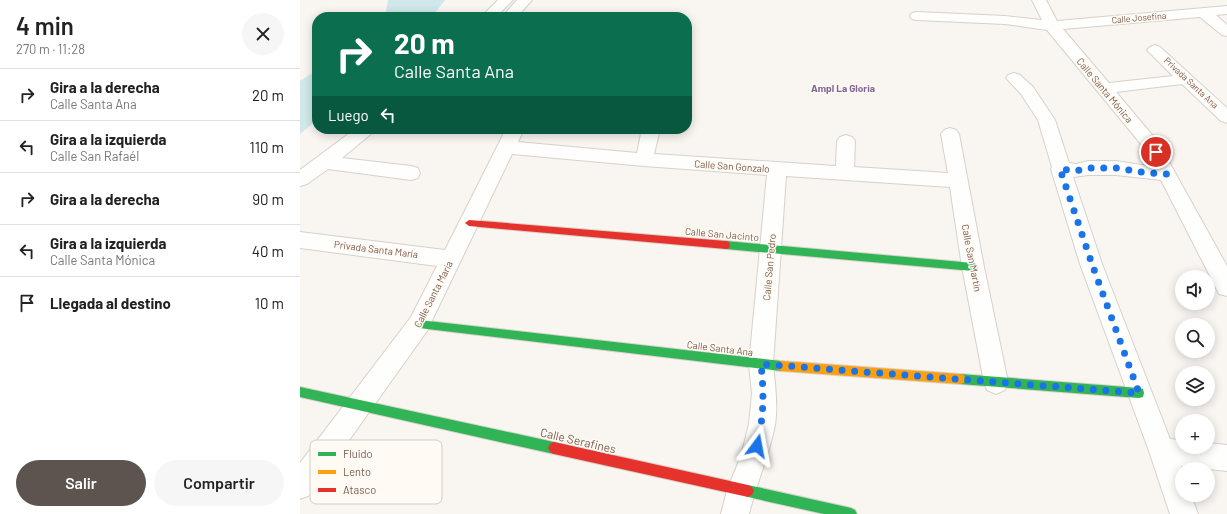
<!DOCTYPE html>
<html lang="es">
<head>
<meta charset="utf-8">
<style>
  :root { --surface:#fff; --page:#f6f6f6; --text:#222; --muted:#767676; --line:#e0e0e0; --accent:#5d544f }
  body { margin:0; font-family:Barlow,sans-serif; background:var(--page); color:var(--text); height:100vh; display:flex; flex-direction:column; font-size:15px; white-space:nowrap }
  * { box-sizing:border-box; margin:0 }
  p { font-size:13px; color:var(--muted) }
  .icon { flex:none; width:22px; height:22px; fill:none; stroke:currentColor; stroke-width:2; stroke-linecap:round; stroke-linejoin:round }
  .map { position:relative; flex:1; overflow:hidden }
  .details { display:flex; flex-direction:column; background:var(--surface); width:300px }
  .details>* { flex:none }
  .guide { position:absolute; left:12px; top:12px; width:380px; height:122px; border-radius:16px; box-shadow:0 2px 10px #0003; background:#0b6e4f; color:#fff; overflow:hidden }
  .fabs { position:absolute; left:875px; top:270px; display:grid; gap:8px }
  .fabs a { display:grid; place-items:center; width:40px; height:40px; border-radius:50%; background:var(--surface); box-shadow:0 2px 10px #0003; font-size:20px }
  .pin { position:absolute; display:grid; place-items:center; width:34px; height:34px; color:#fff; margin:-17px; border:2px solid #fff; border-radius:50%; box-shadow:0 1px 4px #0007 }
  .me { position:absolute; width:44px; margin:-22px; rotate:13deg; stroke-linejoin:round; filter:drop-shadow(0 0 3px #0008) }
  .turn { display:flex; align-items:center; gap:14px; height:84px; padding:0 16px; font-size:18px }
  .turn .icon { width:52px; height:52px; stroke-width:2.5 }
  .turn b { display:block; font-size:28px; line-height:34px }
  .then { display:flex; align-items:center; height:38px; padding:0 16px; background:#0003; gap:8px; font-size:15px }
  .round { display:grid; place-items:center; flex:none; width:42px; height:42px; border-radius:21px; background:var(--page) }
  .overview { display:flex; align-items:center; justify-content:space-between; height:68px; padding:0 16px }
  h1 { font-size:24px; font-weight:600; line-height:30px }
  .cta { display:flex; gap:8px; margin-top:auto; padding:8px 16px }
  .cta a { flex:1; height:46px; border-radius:24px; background:var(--accent); color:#fff; font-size:16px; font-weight:600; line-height:46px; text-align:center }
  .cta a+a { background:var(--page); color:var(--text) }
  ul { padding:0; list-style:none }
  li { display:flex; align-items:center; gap:12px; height:52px; padding:0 16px; border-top:1px solid var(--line) }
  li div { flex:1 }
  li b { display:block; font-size:15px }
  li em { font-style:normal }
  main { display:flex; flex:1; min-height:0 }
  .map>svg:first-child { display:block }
  .water { fill:#d0e8ea }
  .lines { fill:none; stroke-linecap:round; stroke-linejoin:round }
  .street-casing { stroke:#d7d1cb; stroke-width:2 }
  .fast-casing { stroke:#d9d2cb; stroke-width:2 }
  .slow-casing { stroke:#d9d2cb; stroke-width:2 }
  .jam-casing { stroke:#d9d2cb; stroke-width:2 }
  .street { fill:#fefefd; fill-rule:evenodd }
  .fast { fill:#30b455; fill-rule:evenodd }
  .slow { fill:#ff9f0a; fill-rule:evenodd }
  .jam { fill:#e5322d; fill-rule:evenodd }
  .route { stroke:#1a73e8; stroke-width:7; stroke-dasharray:0 12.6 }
  .labels { text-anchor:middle; stroke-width:3; stroke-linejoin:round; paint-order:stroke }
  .far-street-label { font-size:9px; fill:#7a5c4d; stroke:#fffaf3 }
  .far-quarter-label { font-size:10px; font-weight:bold; fill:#846695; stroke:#fffaf3 }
  .street-label { font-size:10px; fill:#7a5c4d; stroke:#fffaf3 }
  .near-street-label { font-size:12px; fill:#7a5c4d; stroke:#fffaf3 }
  .key { fill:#fffaf3; stroke:#d7cbc1; stroke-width:1 }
  .key-label { font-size:11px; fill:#7a5c4d }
</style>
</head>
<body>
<main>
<section class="details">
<div class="overview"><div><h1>4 min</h1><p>270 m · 11:28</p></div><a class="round"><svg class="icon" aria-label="close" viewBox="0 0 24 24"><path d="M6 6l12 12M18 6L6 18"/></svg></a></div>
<ul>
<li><svg class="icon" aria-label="right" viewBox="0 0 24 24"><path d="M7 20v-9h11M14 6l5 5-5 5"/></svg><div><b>Gira a la derecha</b><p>Calle Santa Ana</p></div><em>20 m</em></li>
<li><svg class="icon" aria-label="left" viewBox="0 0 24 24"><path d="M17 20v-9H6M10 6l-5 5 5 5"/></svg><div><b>Gira a la izquierda</b><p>Calle San Rafaél</p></div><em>110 m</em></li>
<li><svg class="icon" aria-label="right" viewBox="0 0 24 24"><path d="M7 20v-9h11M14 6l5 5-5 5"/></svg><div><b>Gira a la derecha</b></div><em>90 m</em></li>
<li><svg class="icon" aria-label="left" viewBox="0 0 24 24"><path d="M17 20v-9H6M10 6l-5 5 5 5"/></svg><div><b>Gira a la izquierda</b><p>Calle Santa Mónica</p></div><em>40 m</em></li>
<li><svg class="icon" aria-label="arrive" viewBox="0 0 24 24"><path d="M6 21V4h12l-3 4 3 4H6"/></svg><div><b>Llegada al destino</b></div><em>10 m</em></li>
</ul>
<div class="cta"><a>Salir</a><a>Compartir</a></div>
</section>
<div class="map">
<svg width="927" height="514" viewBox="0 0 927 514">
  <rect width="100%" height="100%" fill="#f9f5f0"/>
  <!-- water -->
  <path class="water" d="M88,0H145L132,17H85Z
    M17,70V120L0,134V81Z"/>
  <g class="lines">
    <defs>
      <path id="street" d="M198,0H213L196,17H181Z
        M217,0H232L217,17H202Z
        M732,0H746L757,21L927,6V14L916,15L927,25V36L922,35L900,17L763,29L809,83L873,76L847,50L850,47L855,45L860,47L927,108V123L921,121L882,84L816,92L858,142L927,266V296L919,294L861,180L816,175H788L773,177L802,264L870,439L882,440V447H908V443L927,445V471L881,466L882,495H891L898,514H870L849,451L780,264L751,169L752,167L738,120L721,94L706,78L708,75L714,73L720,75L733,87L755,120L769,163L776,164L788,161H816L854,167L845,149L747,30L705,24L617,20L612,19L610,16L612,13L617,12L705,16L742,20Z
        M650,128L656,130L659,134L684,267L708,382L705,390L696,394L687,390L684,382L662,267L650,187L486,176L473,364C475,384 478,405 475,425C469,456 456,484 449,514H421L427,490L441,456L449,424L452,393L449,364L467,175L344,166L212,154L127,331L10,495L0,499V463L111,317L137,266L0,248V232L145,250L206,129H224L218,142L337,153L342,129H360L354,154L536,166L537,141L540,137L546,135L552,137L555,141L554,167L648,173L641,134L644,130Z
        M55,129H75L72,133L42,158L111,166L118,168L120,173L118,178L111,180L28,169L7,184L0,186V170Z"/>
      <path id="fast" d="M426,241L673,263L676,264L678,267L676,270L673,271L426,249L423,248L422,245L423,242Z
        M119,320L481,361L485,363L486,366L485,369L481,371L119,328L116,327L114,324L116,321Z
        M660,374L839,388L843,389L844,393L843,397L839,398L660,384L656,383L655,379L656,375Z
        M0,387L254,442L258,444L260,448L258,452L254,454L0,397Z
        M448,485L551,508L555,510L557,514H524L448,497L444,495L442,491L444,487Z"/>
      <path id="slow" d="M481,361L660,374L664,375L665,379L664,383L660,384L481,371L477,369L476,366L477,363Z"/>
      <path id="jam" d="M169,220L426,241L429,242L430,245L429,248L426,249L169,226L165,223Z
        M254,442L448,485L452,487L454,491L452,495L448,497L254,454L250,452L248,448L250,444Z"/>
    </defs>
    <!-- street casing -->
    <use href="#street" class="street-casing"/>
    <!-- fast casing -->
    <use href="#fast" class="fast-casing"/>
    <!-- slow casing -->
    <use href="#slow" class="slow-casing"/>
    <!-- jam casing -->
    <use href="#jam" class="jam-casing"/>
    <!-- street -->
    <use href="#street" class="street"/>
    <!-- fast -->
    <use href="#fast" class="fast"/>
    <!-- slow -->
    <use href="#slow" class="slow"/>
    <!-- jam -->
    <use href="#jam" class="jam"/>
  </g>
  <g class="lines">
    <!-- route -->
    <path class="route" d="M457,446C464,416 464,394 461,364L839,393L792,264L760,169L776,171L788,168H816L847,173L867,174L856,152"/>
  </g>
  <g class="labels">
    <!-- far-street labels -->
    <g class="far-street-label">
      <text transform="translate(839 18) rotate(-5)" y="3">Calle Josefina</text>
      <text transform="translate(891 83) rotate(43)" y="3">Privada Santa Ana</text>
    </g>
    <!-- far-quarter labels -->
    <g class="far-quarter-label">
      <text x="543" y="92">Ampl La Gloria</text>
    </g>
    <!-- street labels -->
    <g class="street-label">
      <text transform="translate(805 90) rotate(50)" y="4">Calle Santa Mónica</text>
      <text transform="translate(432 166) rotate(4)" y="4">Calle San Gonzalo</text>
      <text transform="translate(422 234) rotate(5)" y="4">Calle San Jacinto</text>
      <text transform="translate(76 249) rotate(7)" y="4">Privada Santa María</text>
      <text transform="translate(672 258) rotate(79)" y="4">Calle San Martín</text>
      <text transform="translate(469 267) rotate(-85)" y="4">Calle San Pedro</text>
      <text transform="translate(133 294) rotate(-63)" y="4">Calle Santa María</text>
      <text transform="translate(420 348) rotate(7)" y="4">Calle Santa Ana</text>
    </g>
    <!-- near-street labels -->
    <g class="near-street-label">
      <text transform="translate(278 441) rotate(13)" y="4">Calle Serafines</text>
    </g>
  </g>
  <!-- legend -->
  <rect x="10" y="440" width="132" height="64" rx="6" class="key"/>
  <rect x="18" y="452" width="18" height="4" fill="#30b455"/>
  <rect x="18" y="470" width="18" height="4" fill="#ff9f0a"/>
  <rect x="18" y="488" width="18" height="4" fill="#e5322d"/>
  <g class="key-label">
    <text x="43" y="458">Fluido</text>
    <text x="43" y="476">Lento</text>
    <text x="43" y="494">Atasco</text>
  </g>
</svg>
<div class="fabs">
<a><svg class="icon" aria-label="sound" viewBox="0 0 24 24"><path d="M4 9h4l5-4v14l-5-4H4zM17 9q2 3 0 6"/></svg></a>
<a><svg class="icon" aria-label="search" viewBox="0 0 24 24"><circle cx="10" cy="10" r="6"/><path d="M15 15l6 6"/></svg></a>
<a><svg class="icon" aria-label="layers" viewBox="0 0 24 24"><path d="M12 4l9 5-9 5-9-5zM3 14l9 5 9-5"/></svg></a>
<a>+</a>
<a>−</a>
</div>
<div class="pin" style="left:856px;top:152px;background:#d93025"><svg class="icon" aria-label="arrive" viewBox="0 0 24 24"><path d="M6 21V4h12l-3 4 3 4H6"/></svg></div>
<svg class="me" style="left:457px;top:446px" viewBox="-20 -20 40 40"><path d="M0-17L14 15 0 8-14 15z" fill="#1a73e8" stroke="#fff" stroke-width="4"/></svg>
<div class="guide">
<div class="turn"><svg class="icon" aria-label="right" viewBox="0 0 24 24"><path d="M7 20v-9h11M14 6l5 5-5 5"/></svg><div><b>20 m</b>Calle Santa Ana</div></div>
<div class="then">Luego<svg class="icon" aria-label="left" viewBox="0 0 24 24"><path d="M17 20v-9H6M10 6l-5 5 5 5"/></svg></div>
</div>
</div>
</main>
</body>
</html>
